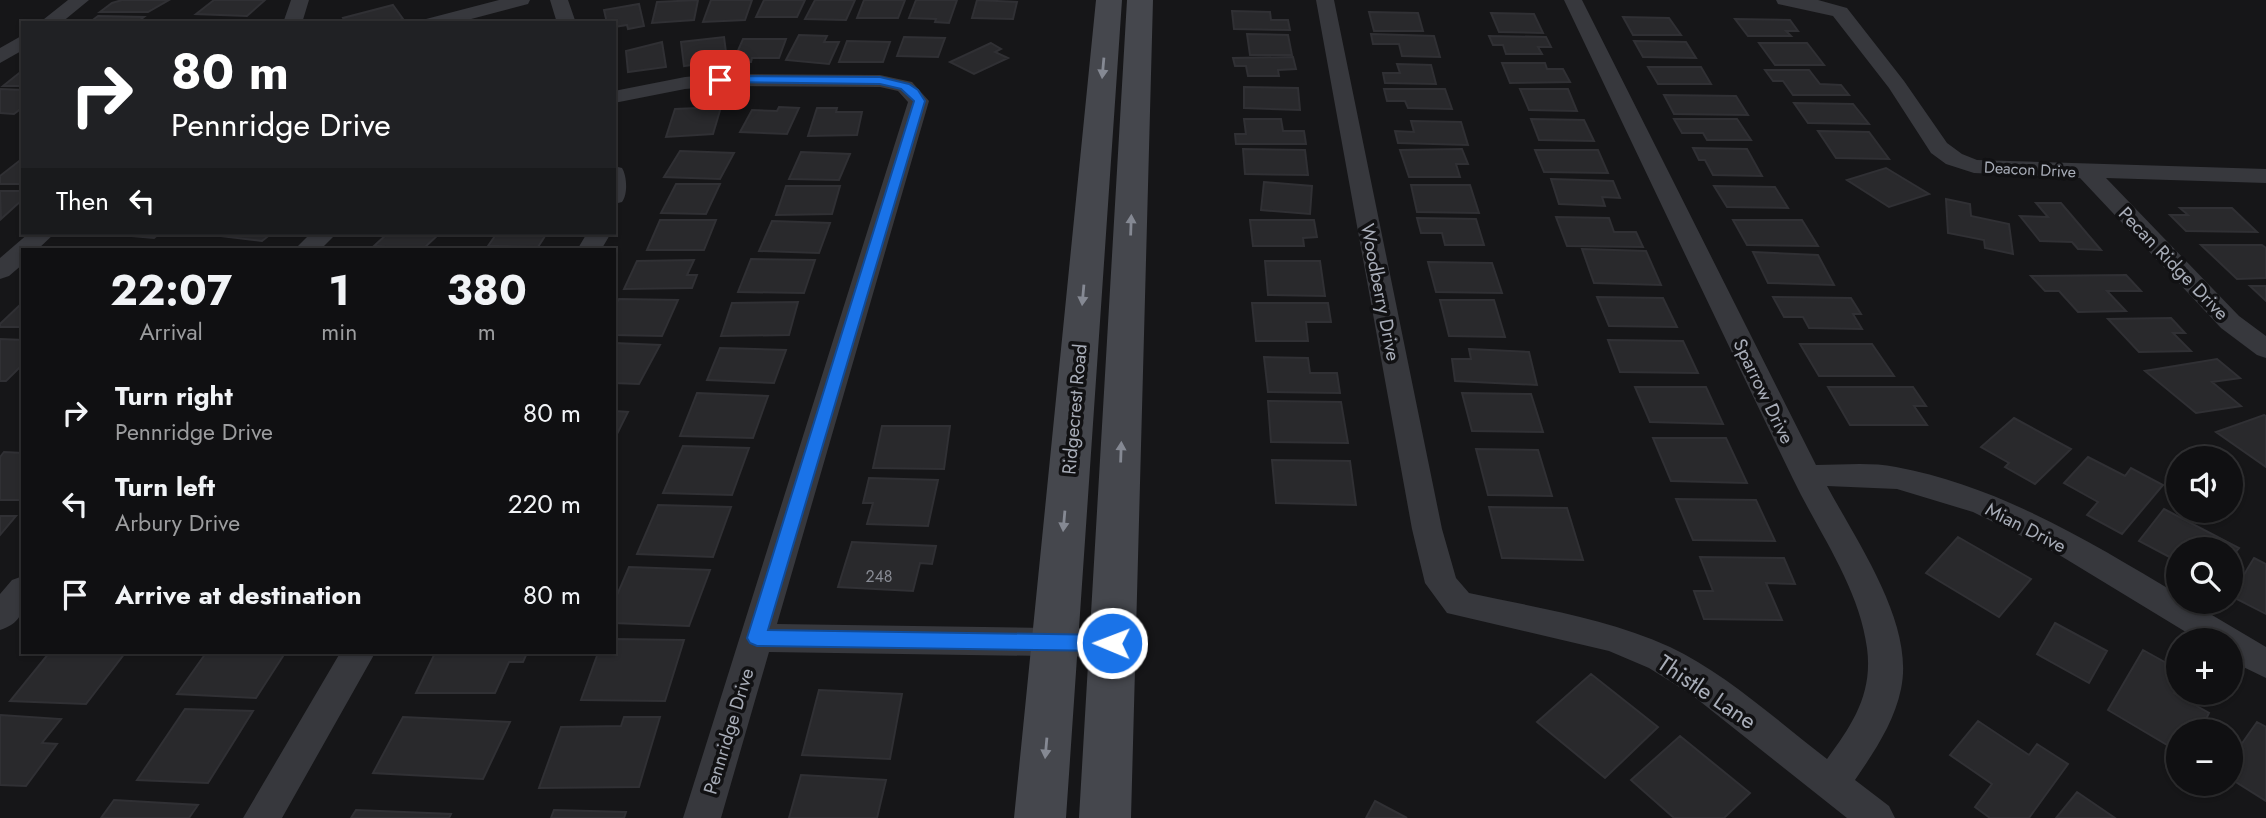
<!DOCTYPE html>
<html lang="en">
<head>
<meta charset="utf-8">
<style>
  :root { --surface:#101012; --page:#1e1e20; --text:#f1f3f6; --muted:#9c9d9f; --line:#303032 }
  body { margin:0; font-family:Jost,sans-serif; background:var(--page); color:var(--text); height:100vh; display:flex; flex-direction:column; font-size:26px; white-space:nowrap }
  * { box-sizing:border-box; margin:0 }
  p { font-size:23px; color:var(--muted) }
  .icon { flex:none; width:38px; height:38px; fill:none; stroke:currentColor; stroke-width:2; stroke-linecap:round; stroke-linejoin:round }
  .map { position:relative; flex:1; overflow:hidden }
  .panel { position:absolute; left:21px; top:248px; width:595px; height:406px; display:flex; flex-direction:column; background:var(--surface); border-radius:0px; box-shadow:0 2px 5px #0004,0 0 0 2px var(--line) }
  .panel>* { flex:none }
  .guide { position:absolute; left:21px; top:21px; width:595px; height:214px; border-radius:0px; box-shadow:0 2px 5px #0004,0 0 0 2px var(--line); background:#202124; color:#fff; overflow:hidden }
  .buttons { position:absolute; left:2166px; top:446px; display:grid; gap:14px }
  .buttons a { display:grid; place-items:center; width:77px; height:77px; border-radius:50%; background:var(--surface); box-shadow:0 2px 5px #0004,0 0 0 2px var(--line); font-size:35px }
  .pin { position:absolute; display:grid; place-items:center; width:60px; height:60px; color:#fff; margin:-30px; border-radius:14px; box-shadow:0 4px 10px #0006 }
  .me { position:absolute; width:77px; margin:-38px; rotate:271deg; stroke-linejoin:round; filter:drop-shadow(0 0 5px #0008) }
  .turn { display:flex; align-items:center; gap:24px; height:147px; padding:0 35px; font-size:32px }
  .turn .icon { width:91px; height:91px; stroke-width:2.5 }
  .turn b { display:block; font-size:49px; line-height:60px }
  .then { display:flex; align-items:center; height:66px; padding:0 35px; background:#0003; gap:14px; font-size:26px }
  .eta { display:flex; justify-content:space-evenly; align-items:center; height:119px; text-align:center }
  .eta b { font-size:42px; font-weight:700; line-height:49px }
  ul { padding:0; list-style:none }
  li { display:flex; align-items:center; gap:21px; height:91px; padding:0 35px }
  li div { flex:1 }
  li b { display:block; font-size:26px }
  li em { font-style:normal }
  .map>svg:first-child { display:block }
  .building { fill:#29292c; stroke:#303034; stroke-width:2 }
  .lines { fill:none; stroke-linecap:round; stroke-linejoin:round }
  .street { fill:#37383d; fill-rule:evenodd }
  .secondary { fill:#45474d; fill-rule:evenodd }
  .oneway { fill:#858993 }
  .route { fill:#1a73e8; stroke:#114b97; stroke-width:2 }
  .labels { text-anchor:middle; stroke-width:7; stroke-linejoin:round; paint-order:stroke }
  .far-street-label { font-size:16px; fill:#a8adb8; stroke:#111113 }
  .number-label { font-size:16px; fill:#888b94 }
  .street-label { font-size:19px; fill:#a8adb8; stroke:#111113 }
  .near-street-label { font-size:23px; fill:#a8adb8; stroke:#111113 }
</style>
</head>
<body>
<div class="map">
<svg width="2266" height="818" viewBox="0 0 2266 818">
  <rect width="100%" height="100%" fill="#161618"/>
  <!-- building -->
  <path class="building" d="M122,0H169L148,12H100L112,3Z
    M214,0H265L247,16L196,14Z
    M698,0L694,20L652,23L657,2Z
    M711,0H752L745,20L703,22Z
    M764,0H805L797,17H756Z
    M815,0H855L846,20L805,19Z
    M864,0H905L898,18H857Z
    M916,0H957L949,23L935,22L936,19L909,18Z
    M977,0L1017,2L1013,19L972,18Z
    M639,4L644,26L628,29L627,25L614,27V23H607L604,10Z
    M393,5L403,19L389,23H346L343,18Z
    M1232,11L1270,12L1271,20H1288L1290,30L1234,29Z
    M1369,12L1418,13L1423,31H1374Z
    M1491,13L1534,14L1543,33L1499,32Z
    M98,16L144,17L136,23H89Z
    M1623,17L1669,18L1681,35H1633Z
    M1735,19L1790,20L1798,31H1786L1791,36H1748Z
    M1247,34L1288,35L1292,55H1250Z
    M1371,34L1434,36L1440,57L1402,56L1399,44H1373Z
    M799,35L827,36L824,42H839L829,64L786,60Z
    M1489,36L1546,37L1551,47H1538L1542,54H1506L1503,45H1493Z
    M724,37L727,60L684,66L681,42Z
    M904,37L945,38L938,57L897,56Z
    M743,39H786L779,58H752L751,62H733Z
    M847,41L890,42L883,62H839Z
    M1634,41L1686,42L1696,58L1643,57Z
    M662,42L666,67L628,72L626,51Z
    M991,43L1001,49L995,52L1008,58L974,74L950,62Z
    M1759,43H1807L1824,65H1775Z
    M1293,57L1296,69L1278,70L1279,76H1248L1246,66H1235L1233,58Z
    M1502,63H1545L1547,69H1563L1570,82L1510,83Z
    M1397,64L1431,65L1436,84L1385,83L1383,73H1400Z
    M1648,67H1701L1711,84H1658Z
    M23,70V86H3Z
    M1765,70H1809L1820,84L1841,85L1849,95H1793L1783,81H1773Z
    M1244,87L1298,88L1300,110L1244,108Z
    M0,89L23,90V107L14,114L0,113Z
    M1384,89H1445L1452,109L1408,108L1405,101H1387Z
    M1520,89H1568L1577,111L1529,110Z
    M1664,95L1736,96L1748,115L1674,114Z
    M1794,103L1853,104L1869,124L1808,123Z
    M721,107L713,134L666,137L675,109Z
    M779,107L799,108L787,134L740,132L752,110L777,111Z
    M817,108H837L836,112H862L857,135L808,136Z
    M1244,119H1281L1283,131H1304L1306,144H1236L1235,134H1246Z
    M1531,119L1584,120L1594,141L1539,140Z
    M1674,119H1737L1751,140H1707L1703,133H1682Z
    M1411,121L1461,122L1468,145L1398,143L1395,131L1414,132Z
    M1818,131L1869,132L1889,159L1836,158Z
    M1693,148L1747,149L1762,176L1713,175L1705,160H1699Z
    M1243,149L1305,150L1308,175L1245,174Z
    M1462,149L1468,164H1456L1460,177H1409L1400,150Z
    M1535,150H1598L1608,173L1544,172Z
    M680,151L734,153L720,179L664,177Z
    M801,152L850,154L839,180L789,179Z
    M23,158V184H0V176Z
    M1886,168L1929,194L1889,207L1847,180Z
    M1551,179L1613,181L1620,198L1602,197L1605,206L1559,204Z
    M1264,182L1312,186L1310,214L1261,210Z
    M676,184H720L706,214L661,213Z
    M1411,185H1470L1479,213L1417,212Z
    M786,186H840L832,214L776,215Z
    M1714,186L1775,187L1788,208L1727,207Z
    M0,191H23V199L1,219Z
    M1946,199L1970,204L1971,216L2009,224L2013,254L1985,248L1984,240L1948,233Z
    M2036,203H2061L2101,250L2078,249L2072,242L2040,241L2020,216L2048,217Z
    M2180,208H2232L2257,232L2186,231L2170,215H2188Z
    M1556,217L1609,218L1614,232H1636L1643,247L1567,246Z
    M1417,218L1476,219L1484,245H1445L1442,233H1421Z
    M660,220H716L704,250H647Z
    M1250,220H1314L1317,237L1303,238L1304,246H1253Z
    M1733,220H1802L1818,246L1747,245Z
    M772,221L830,223L819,253L759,251Z
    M97,233H160L154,238Z
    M214,233H272L262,241L212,235Z
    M388,233H440L422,250L374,246Z
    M497,233H547L538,247L488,246Z
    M2201,245H2262L2266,248V278L2237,279Z
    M84,247L139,249L81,250Z
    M1582,249L1646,251L1661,285L1594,283Z
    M1753,252L1818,255L1834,285L1768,283Z
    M751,259L815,260L804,293L738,292Z
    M694,260L687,275H697L692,288L624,289L637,261Z
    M1265,261H1320L1325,296L1268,295Z
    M1428,262L1492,263L1502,293L1436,292Z
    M2126,275L2141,291H2107L2126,311L2078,312L2059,291H2045L2031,276Z
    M2250,286H2266V301Z
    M1597,297L1663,298L1677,327L1609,326Z
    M1773,297L1851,298L1861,314H1853L1862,329L1809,328L1803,317H1784Z
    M619,299L678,300L662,336L614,335V307Z
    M1440,300H1494L1505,337L1449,336Z
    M23,302V327H0V324Z
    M798,302L789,335L721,336L732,303Z
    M1252,303H1328L1331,322H1306L1308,341H1256Z
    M2171,318L2185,333H2173L2191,351L2139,352L2108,319Z
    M0,339L23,340V364L6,381H0Z
    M1608,340L1683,341L1698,373L1620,372Z
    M614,343L660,345L639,384L614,383Z
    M1800,344H1872L1894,376H1819Z
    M720,348L786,350L774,383L707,380Z
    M1469,349L1529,352L1537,385L1455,381L1452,359H1471Z
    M1264,357L1308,358L1310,373H1337L1340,393L1268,392Z
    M2217,359L2240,378L2212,382L2241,406L2196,413L2145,371Z
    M1635,387H1706L1723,424L1650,422Z
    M1828,387H1913L1926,406H1914L1927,425H1850Z
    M697,393L768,396L753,438L680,436Z
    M1462,393L1531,394L1543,432L1472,431Z
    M1268,401L1341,402L1348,443L1271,442Z
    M614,411L628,412L617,434H614Z
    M2264,415L2266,416V467L2216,432Z
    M2014,418L2071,449L2035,484L2005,467L2009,463L1981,447Z
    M882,426H950L944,469L873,468Z
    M1653,438H1726L1747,483L1671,481Z
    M683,446L749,448L732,495L663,493Z
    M1476,449L1538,450L1552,496L1488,495Z
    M4,452L23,453V500H0V457Z
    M2088,457L2125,476L2131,468L2163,485L2122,534L2087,515L2098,502L2064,483Z
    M1272,460L1350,461L1356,505L1276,503Z
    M869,478L938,480L928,526L867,524L873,503H863Z
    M1676,499L1756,500L1775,541L1693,540Z
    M658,505L731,507L713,557L637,554Z
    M1489,507L1567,508L1583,560L1502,558Z
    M2164,509L2239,548L2231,558V550H2179V562L2139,541Z
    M0,516H16L0,535Z
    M1958,537L2031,579L1999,617L1926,573Z
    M852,542L936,546L932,564L920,563L913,591L838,587Z
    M1700,557L1784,558L1795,584L1766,583L1782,620L1704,619L1694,591H1713Z
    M2254,558L2266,564V614L2231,596Z
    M629,567L710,570L689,626L614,623V602Z
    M2055,623L2107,651L2089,683L2037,654Z
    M614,639L684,640L665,701L581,700L598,653H614Z
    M2143,650L2179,670V685L2174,693L2209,713L2200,732H2179V752L2108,710Z
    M49,653H125L86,704L10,701Z
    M206,653H285L256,698L177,694Z
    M435,653H527L523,662H509L495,693H416Z
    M1591,674L1658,727L1605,778L1537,722Z
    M819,690L902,694L890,759L802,755Z
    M185,709L253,711L208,783L137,780Z
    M0,715L61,719L42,743L57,744L26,786L0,785Z
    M403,717L510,722L483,779L373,773Z
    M624,717H660L639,787L539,788L561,727L621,726Z
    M1978,721L2029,755L2037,744L2068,764L2029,818H1990L1975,807L1992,784L1950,755Z
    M2257,722L2266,727V801L2231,779V759Z
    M1680,736L1750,793L1724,818H1674L1631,780Z
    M801,775L886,780L877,818H789Z
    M2077,792L2115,818H2056Z
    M114,800L198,805L189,818H101Z
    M1375,801L1407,818H1366Z
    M356,810L451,814L449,818H351Z
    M554,810L626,812L624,818H551Z"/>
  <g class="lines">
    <!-- street -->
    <path class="street" d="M68,0H89L61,23H39Z
      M291,0H309L302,23H283Z
      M499,0H530L528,4L456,23H424L426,19Z
      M550,0H568L576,23H557Z
      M1316,0H1334L1442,529L1456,578L1469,593C1537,608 1607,618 1670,647C1724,672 1780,723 1827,759C1853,724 1873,693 1867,648C1859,587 1819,533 1793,479C1716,320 1640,160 1564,0H1582L1816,465C1842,465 1870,462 1896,467C1999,486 2091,542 2179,595V602H2190L2266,647V678L2231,661V640H2199L2056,553L1973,512L1897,489L1827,486C1857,542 1915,624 1901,689C1894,723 1874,752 1855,780L1889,806L1895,818H1847L1692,695L1649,668L1609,651L1447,613L1425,583L1412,529Z
      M1776,0H1818L1847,8L1904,81L1947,143L1962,154L1977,160L2266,169V183L2106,178L2239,316L2266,336V358L2257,355L2221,328L2080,178L1974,173L1946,164L1931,153L1889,88L1833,16L1778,4Z
      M23,35V50L0,63V48Z
      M720,74L880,75L912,82L929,101L777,624L1112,629L1124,633L1129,643L1124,653L1112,657L769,652L721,818H683L908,102L898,91L880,87L720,86L685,89L614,103V91L685,77Z
      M614,166L622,168C627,176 628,194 622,202L614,204Z
      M29,233H55L37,250H23V264L9,276L0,279V258Z
      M311,233H337L320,250H294Z
      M587,233H611L601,250H577Z
      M23,576C23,601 29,621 0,630V594L12,580Z
      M340,653H375L282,818H243Z"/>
    <!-- secondary -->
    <path class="secondary" d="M1096,0H1122L1066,818H1014Z
      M1127,0H1153L1131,818H1079Z"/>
  </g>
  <!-- one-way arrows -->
  <defs><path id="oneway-solid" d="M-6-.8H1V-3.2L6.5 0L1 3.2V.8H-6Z" transform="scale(1.75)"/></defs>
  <g class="oneway">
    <use href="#oneway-solid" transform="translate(1103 68) rotate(95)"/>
    <use href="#oneway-solid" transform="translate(1131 225) rotate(-88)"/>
    <use href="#oneway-solid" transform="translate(1083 295) rotate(95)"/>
    <use href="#oneway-solid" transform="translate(1121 452) rotate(-88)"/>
    <use href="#oneway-solid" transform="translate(1064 521) rotate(95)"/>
    <use href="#oneway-solid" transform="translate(1046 748) rotate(95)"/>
  </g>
  <!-- route -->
  <path class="route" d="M720,76L880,77L909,84L918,90L925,101L768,630L1112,635L1119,637L1122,643L1119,648L1112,651L757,646L750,643L747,638L914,101L901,89L880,84L716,82V77Z"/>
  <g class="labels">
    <!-- far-street labels -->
    <g class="far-street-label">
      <text transform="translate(2030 169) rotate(3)" y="6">Deacon Drive</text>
    </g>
    <!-- number labels -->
    <g class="number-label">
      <text x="879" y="582">248</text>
    </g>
    <!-- street labels -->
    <g class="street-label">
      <text transform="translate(2174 263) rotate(46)" y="7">Pecan Ridge Drive</text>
      <text transform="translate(1381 292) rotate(79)" y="7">Woodberry Drive</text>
      <text transform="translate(1764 391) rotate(64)" y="7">Sparrow Drive</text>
      <text transform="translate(1074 409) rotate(-85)" y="7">Ridgecrest Road</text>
      <text transform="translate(2026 527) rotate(27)" y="7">Mian Drive</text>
      <text transform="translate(728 731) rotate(-73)" y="7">Pennridge Drive</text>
    </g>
    <!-- near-street labels -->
    <g class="near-street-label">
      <text transform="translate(1707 692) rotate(34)" y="8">Thistle Lane</text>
    </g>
  </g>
</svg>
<div class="buttons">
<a><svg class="icon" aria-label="sound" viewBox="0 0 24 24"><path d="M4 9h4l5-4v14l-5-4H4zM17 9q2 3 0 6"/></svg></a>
<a><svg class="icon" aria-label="search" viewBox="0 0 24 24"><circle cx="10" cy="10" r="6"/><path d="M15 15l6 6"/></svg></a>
<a>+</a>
<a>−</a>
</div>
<div class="pin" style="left:720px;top:80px;background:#d93025"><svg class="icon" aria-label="arrive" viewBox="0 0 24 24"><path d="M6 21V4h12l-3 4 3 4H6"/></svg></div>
<svg class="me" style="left:1112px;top:643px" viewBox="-20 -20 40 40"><circle r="17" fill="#1a73e8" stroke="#fff" stroke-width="3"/><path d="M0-11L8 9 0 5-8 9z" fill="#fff"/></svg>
<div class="guide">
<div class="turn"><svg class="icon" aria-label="right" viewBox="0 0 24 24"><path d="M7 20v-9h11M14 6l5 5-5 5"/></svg><div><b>80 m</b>Pennridge Drive</div></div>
<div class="then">Then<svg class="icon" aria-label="left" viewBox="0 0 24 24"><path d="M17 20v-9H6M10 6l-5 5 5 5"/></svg></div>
</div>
<section class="panel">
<div class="eta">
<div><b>22:07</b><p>Arrival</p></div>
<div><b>1</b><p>min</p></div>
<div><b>380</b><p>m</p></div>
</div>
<ul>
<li><svg class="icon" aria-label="right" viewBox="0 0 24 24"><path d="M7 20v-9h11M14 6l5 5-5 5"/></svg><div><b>Turn right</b><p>Pennridge Drive</p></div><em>80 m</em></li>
<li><svg class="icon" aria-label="left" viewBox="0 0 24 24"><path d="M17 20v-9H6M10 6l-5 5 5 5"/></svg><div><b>Turn left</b><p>Arbury Drive</p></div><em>220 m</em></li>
<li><svg class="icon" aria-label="arrive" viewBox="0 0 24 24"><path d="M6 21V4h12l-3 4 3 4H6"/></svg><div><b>Arrive at destination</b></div><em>80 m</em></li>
</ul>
</section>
</div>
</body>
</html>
